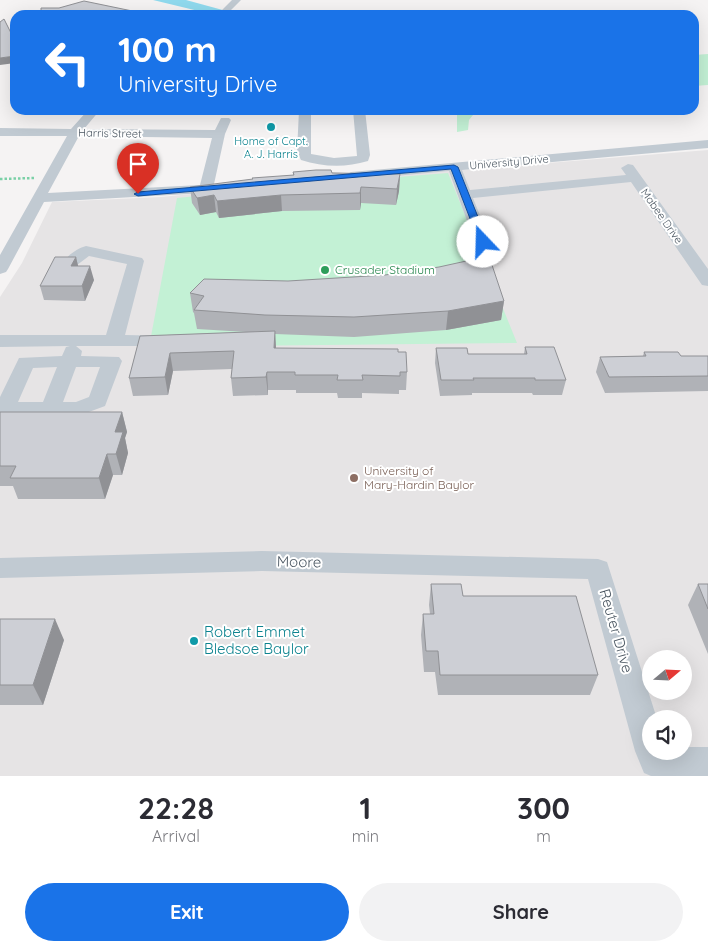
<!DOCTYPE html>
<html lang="en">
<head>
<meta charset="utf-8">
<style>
  :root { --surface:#fff; --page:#f2f2f3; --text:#2b2b33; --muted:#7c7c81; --accent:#1a73e8 }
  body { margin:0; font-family:Quicksand,sans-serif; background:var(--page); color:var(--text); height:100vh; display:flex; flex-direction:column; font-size:19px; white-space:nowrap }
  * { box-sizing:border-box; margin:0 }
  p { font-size:16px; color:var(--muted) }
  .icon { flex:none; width:28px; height:28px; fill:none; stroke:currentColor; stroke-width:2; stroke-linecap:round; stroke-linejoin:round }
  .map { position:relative; height:776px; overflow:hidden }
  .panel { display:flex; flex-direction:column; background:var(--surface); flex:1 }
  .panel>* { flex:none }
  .top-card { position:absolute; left:10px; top:10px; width:689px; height:105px; border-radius:15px; box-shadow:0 5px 20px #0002; background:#1a73e8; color:#fff; overflow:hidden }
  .needle { width:32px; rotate:71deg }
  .fabs { position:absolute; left:642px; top:650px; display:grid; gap:10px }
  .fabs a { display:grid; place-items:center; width:50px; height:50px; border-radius:50%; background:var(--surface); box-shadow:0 5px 20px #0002; font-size:25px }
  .pin { position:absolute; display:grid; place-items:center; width:42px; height:42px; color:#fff; margin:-51px -21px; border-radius:50% 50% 50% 0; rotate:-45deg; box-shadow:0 0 5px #0007 }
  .pin .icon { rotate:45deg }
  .me { position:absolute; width:55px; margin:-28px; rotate:339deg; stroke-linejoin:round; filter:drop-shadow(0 0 4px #0008) }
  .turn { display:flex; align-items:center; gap:18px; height:105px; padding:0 25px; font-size:22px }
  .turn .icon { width:65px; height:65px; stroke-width:2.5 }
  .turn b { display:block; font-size:35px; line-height:42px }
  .eta { display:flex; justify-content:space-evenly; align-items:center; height:85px; text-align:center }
  .eta b { font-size:30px; font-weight:700; line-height:35px }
  .primary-button { display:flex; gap:10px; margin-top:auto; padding:10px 25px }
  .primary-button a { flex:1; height:58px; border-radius:30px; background:var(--accent); color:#fff; font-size:20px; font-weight:700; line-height:58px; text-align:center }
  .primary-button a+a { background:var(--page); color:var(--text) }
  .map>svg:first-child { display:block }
  .education { fill:#e6e4e5; fill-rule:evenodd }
  .green { fill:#c3f1d5 }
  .water { fill:#90daee }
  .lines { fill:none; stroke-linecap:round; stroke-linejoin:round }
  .path { stroke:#7ad0a6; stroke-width:2.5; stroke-dasharray:2.5 2; stroke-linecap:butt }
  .minor { fill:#c1cad2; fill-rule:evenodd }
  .wall { fill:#b0b2b7 }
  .shaded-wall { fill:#909195 }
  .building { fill:#cdcfd5; stroke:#909195 }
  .route { fill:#1a73e8; stroke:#114b97 }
  .culture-dot { fill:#0f9aa8; stroke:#fff; stroke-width:2 }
  .leisure-dot { fill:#2e9e5b; stroke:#fff; stroke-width:2 }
  .education-dot { fill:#8d6e63; stroke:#fff; stroke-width:2 }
  .labels { text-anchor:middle; stroke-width:4; stroke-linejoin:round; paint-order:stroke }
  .far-street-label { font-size:11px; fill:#4a5661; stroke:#fff }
  .far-culture-label { font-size:11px; fill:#0d838f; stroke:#fff }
  .leisure-label { font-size:12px; fill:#27864d; stroke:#fff; text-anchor:start }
  .education-label { font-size:12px; fill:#785e54; stroke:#fff; text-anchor:start }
  .near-street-label { font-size:15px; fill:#4a5661; stroke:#fff }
  .near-culture-label { font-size:15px; fill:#0d838f; stroke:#fff; text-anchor:start }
</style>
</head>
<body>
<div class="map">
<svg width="708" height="776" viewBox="0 0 708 776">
  <rect width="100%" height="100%" fill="#f5f3f3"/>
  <!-- education -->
  <path class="education" d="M708,150V776H0V297L22,263L52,202L161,197L337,180ZM651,659H684V691H651ZM651,719H684V751H651Z"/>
  <!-- green -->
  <path class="green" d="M708,54V85L694,86V55Z
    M457,110H477L469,120L468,130L457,132Z
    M448,173L517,343L149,347L177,198L335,182Z"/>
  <!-- water -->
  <path class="water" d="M153,0H186L241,15H215Z"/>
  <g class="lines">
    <!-- path -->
    <path class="path" d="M0,179L34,178"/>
    <!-- minor -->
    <path class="minor" d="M232,0H241L226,15H217Z
      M88,110H100L84,129L215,130L221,118H229L231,120L225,134L214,184L223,185L225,188L223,191L206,193L44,202L8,269L6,272L0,274V255L67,136H0V128L71,129ZM79,136L212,138L200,185L48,193Z
      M299,110H311V154L334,158L357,156L353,110H365L370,155L368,161C345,168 323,167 301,160L297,152Z
      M708,140V148L462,170L470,190L626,175L621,168L628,164L633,165L708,269V286L702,285L631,182L473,198L491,243L488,246H478L475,243L449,171L351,180L344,176L351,172Z
      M86,246L142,258L144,261L125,335L172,336L174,340L172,344L165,346H76L82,351L81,356L119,357L122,361L105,406L78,416H0V397L19,358L62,356L66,347L70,346L0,347V335H106L127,264L89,256L77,265H65L63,262C68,255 78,248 86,246ZM57,367L43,402H18L33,368ZM76,367H100L89,397L76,402H63Z
      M262,551L598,559L607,562L657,719H651V751H684V747H708V776H651L644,773L635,751L588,579L262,571L0,578V558Z"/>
  </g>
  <!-- wall -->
  <path class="wall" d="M293,172L400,174L399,191L396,205L361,203L360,210L282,211L219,218L216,212L200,215L192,203L190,187L293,175Z
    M76,257L78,266L94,280L85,301L44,300L40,286Z
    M190,293L504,301L501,320L446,330L354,337L275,334L276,348L398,352L407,372L406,390H399V394L362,393V398H338L337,393H296V390H268V395L233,396L231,378L232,369L173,371L168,395L133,396L129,378L140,336L246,332L197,329L194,313L193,312Z
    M525,347L566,380L562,395H533L532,393H472V395L440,396L435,363L436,348L468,354H524Z
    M644,352L681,356H708V391L605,393L596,372L600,357L643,356Z
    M0,412H122L127,432L125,438L128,453L122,475H113L105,499H18L13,486H0Z
    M431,584L463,596L598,675L590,695H438L435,672H424L421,635L423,614H430L429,605Z
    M698,584H708V654L688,605Z
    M0,619L64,640L43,705H0Z"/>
  <!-- shaded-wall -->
  <path class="shaded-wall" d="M15,56V63L0,65V58Z
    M400,174L399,191L396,205L397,189Z
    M361,187V203L360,210V193Z
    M214,195L216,212L200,215L197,198Z
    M281,195L282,211L219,218L217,201Z
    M76,257L79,270L71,266Z
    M90,266L94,280L85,301L82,286Z
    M504,301L501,320L446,330L448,311Z
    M275,331L276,349L274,348Z
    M170,353L173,371L168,395L165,377Z
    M267,372L268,390V395L266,377Z
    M122,412L127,432L125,438L128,453L122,475L116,454L115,432Z
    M107,454L113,475L105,499L99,478Z
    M55,619L64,640L43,705L33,685Z"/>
  <!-- building -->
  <path class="building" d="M84,1L142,13L135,15H41V8H59Z
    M4,19L15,41V56L0,58V22Z
    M316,170H331L332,173L400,174L397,189L361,187L360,193L281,195L217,201L214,195L197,198L190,187L253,179L252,178L294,175L293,172Z
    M489,256L504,301L448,311L354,317L265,315L194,310L204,296L190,293L204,279L288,281L385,275L439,267Z
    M55,257H76L71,266H90L82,286H40Z
    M275,331L274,348L398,349V352H406L407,372H400V376L362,375L363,380H337L338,375H295V372H267L266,377L231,378L234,351L170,353L165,377L129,378L140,336Z
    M525,347H554L566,380H535V378H473L474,380H441L436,348H467L468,354H527Z
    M644,352H678L681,356H708V376L609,377L600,357L646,356Z
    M0,412H122L115,432H123L116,454H107L99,478H10L16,466H0Z
    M431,584H461L463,596H576L598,675H440L438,651H426L423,614H434Z
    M698,584H708V609Z
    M0,619H55L33,685H0Z"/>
  <!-- route -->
  <path class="route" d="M454,165L458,167L488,242L486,244L483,245L479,242L451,169L138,196L134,194L138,192Z"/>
  <!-- markers -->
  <g class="culture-dot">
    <circle cx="271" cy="127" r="5"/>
    <circle cx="194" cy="641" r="5"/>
  </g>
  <circle class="leisure-dot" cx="325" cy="270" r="5"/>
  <circle class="education-dot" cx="354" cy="478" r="5"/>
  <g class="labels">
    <!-- far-street labels -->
    <g class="far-street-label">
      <text transform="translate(110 133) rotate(1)" y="4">Harris Street</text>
      <text transform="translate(509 162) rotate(-5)" y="4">University Drive</text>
      <text transform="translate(662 216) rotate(55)" y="4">Mabee Drive</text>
    </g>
    <!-- far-culture labels -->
    <g class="far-culture-label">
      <text x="271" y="145">Home of Capt.<tspan x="271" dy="13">A. J. Harris</tspan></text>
    </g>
    <!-- leisure labels -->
    <g class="leisure-label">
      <text x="335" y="274">Crusader Stadium</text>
    </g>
    <!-- education labels -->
    <g class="education-label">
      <text x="364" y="475">University of<tspan x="364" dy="14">Mary-Hardin Baylor</tspan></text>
    </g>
    <!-- near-street labels -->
    <g class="near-street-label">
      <text transform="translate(299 562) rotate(1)" y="5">Moore</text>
      <text transform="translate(616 631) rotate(74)" y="5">Reuter Drive</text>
    </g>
    <!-- near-culture labels -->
    <g class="near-culture-label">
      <text x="204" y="637">Robert Emmet<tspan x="204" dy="17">Bledsoe Baylor</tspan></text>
    </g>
  </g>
</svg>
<div class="fabs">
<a><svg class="needle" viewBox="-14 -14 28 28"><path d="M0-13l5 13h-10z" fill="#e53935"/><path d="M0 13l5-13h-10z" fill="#7c7c81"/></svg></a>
<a><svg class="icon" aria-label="sound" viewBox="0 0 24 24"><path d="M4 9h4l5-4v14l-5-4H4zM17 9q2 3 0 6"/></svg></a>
</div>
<div class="pin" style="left:138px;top:194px;background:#d93025"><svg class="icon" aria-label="arrive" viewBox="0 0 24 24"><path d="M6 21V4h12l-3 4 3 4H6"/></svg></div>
<svg class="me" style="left:483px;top:242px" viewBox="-20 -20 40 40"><circle r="19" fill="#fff"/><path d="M0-13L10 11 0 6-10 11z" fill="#1a73e8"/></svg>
<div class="top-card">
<div class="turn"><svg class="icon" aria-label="left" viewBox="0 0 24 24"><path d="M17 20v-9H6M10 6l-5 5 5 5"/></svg><div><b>100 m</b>University Drive</div></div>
</div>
</div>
<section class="panel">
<div class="eta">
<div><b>22:28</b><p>Arrival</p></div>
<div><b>1</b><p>min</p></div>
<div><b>300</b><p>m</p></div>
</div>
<div class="primary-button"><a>Exit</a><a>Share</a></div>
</section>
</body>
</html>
